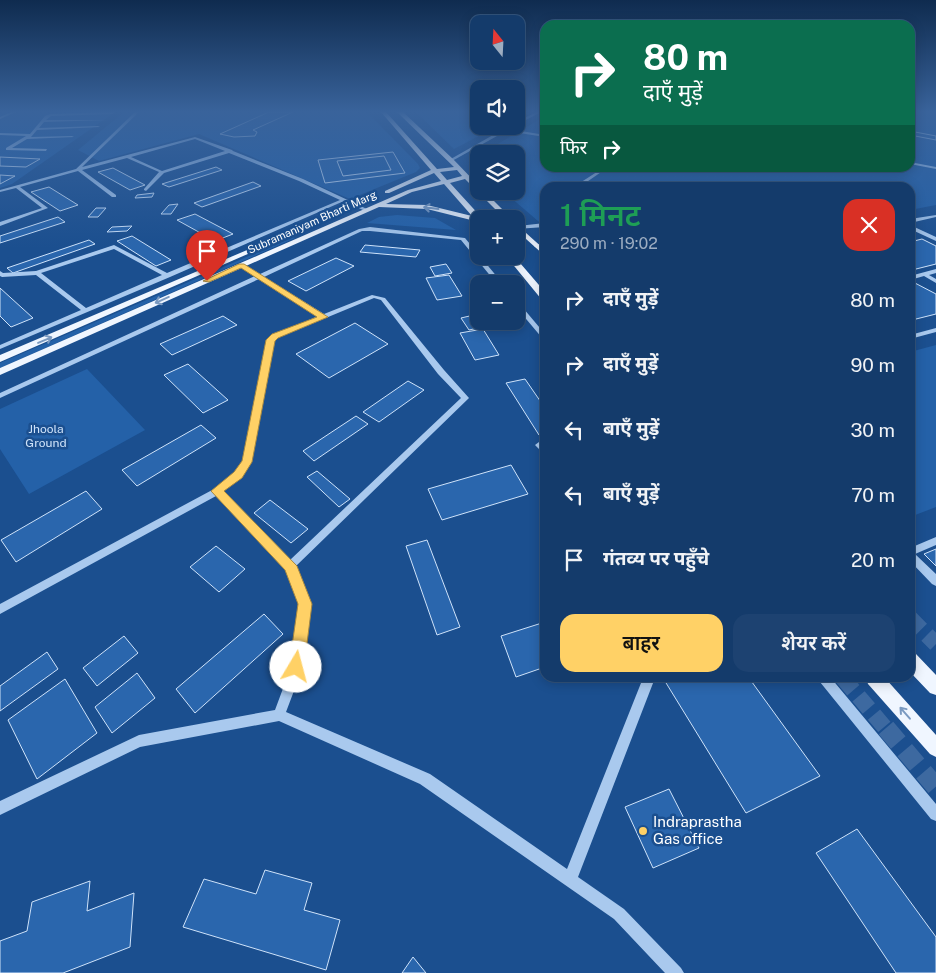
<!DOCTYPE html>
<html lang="hi">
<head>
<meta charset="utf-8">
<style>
  :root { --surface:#143b6b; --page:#1d4271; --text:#f1f3f6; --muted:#9dadc1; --line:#33557e; --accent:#ffd166 }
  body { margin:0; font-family:"Public Sans","Noto Sans Devanagari",sans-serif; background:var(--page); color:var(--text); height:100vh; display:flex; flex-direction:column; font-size:19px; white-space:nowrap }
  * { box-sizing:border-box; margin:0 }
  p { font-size:16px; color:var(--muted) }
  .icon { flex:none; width:28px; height:28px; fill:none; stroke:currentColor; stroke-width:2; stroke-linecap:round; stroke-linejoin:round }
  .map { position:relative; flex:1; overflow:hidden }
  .details { position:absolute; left:540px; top:182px; width:375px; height:500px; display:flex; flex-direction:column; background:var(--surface); border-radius:15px; box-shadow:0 2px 12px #0003,0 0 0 1px var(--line) }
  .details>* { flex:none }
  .top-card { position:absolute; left:540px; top:20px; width:375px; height:152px; border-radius:15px; box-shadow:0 2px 12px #0003,0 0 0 1px var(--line); background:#0b6e4f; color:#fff; overflow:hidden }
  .needle { width:32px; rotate:342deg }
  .fabs { position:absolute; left:470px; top:15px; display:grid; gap:10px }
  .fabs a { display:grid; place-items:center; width:55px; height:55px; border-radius:10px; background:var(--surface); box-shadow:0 2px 12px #0003,0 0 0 1px var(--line); font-size:25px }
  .pin { position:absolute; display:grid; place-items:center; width:42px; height:42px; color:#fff; margin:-51px -21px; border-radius:50% 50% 50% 0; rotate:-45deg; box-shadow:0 0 5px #0007 }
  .pin .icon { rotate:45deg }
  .me { position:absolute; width:55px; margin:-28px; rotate:8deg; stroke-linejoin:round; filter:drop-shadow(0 0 4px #0008) }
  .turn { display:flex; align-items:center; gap:18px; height:105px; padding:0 20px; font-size:22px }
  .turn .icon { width:65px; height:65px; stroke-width:2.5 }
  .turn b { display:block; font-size:35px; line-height:42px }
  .then { display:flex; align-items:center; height:48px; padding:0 20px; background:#0003; gap:10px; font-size:19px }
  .round { display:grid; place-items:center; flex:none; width:52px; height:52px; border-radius:15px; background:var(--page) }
  .head { display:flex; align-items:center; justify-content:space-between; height:85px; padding:0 20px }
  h1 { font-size:30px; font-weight:600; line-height:38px; color:#1e9e55 }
  .button { display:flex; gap:10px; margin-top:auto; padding:10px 20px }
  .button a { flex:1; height:58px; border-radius:15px; background:var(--accent); color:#111; font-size:20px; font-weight:600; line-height:58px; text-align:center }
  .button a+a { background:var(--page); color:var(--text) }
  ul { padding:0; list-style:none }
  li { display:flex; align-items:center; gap:15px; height:65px; padding:0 20px }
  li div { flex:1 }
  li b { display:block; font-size:19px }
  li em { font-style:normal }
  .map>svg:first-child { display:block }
  .green { fill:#2461a8 }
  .building { fill:#2a66ad; stroke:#cfe3fa; fill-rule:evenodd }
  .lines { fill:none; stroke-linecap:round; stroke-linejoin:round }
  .major-tunnel-far1 { stroke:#3d69a0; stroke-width:16; stroke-dasharray:16 8; stroke-linecap:butt }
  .major-tunnel { stroke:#3d69a0; stroke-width:19; stroke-dasharray:19 10; stroke-linecap:butt }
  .minor { fill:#a9c9ee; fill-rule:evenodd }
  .major { fill:#f0f6ff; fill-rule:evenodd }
  .oneway { stroke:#7b9ac1 }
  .route { fill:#ffd166; stroke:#a68842 }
  .poi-dot { fill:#ffd166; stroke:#1b4f8f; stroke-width:2 }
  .labels { text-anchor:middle; stroke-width:5; stroke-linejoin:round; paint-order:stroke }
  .far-street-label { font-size:11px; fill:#fff; stroke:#1b4f8f }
  .park-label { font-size:12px; fill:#cfe3fa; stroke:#1b4f8f }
  .near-poi-label { font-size:15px; fill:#fff; stroke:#1b4f8f; text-anchor:start }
</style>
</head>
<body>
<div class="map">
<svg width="936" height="973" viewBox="0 0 936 973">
  <rect width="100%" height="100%" fill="#1b4f8f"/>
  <!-- green -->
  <path class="green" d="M0,112H115L12,184L0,188Z
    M124,112H367L418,164L420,168L416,172L350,199L199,134L99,161L78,150Z
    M416,112H479V126H498L454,149Z
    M910,112H936V205L910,210V188H545V227L503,191H516V154H481L545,116V168H910Z
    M397,215L435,218L456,230L367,223L379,217Z
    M293,237L295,238L0,368V363Z
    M936,345V507L910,517V352Z
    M87,369L145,430L29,494L0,449V409Z"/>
  <!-- building -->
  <path class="building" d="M269,112H293L253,130L257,132L255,136L234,137L220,134Z
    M910,131L936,136V140L910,135Z
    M393,152L405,173L325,183L318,160ZM384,156L391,170L343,176L337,161Z
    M0,157L40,159L26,167L0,166Z
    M216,167L222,170L169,187L162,184Z
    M113,168L145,185L130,190L98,172Z
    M0,175L15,176L0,184Z
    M253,182L261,186L202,207L194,203Z
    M49,187L78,205L60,211L31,192Z
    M154,193L152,197L135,198L137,195Z
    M178,204L171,214H161L169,205Z
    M96,208H106L98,217H88Z
    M195,214L233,234L215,241L177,220Z
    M58,217L65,222L0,243V236Z
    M132,226L127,231L107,232L112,227Z
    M132,236L171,260L156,266L117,241Z
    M922,239L936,246V264L916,269L910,265V242Z
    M89,240L95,244L13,273L7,268Z
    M365,245L420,250L416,257L360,252Z
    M336,258L354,266L306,291L288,281Z
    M446,264L452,273L435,276L430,267Z
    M449,275L462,296L437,300L426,278Z
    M910,282H913L936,294V314L916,319L910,316Z
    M0,288L33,318L11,327L0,316Z
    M478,314L479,321H483L487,326L469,330L461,318Z
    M223,316L237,325L172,355L160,344Z
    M355,323L388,344L329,378L296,354Z
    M483,329L499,355L475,360L460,333Z
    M188,364L228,400L203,413L164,375Z
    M525,379L545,408V433L539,435L506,383Z
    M408,381L424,390L379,422L363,412Z
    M356,416L368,424L314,461L303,451Z
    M201,425L216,438L137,486L122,470Z
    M511,465L528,494L442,520L428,489Z
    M317,471L350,499L339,507L307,477Z
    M86,491L102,509L16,562L1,540Z
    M270,500L308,529L291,543L254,513Z
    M427,540L460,627L437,635L406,546Z
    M216,546L245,569L219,592L190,567Z
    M936,549V566L924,554Z
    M264,614L283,634L195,713L176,689Z
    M545,622V667L516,677L501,636Z
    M124,636L138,653L97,686L83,668Z
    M47,652L58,669L0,711V686Z
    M137,673L155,698L112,733L95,707Z
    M663,678H749L820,776L746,813Z
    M65,679L97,733L37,779L8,720Z
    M669,789L699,848L653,868L625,807Z
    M857,829L936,937V973H896L816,853Z
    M265,870L312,883L304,910L340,920L326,970L183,927L204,879L256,894Z
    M90,881L87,911L134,893L130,947L63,973H0V941L27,931L32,902Z
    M413,957L426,973H402Z"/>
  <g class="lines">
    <!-- major-tunnel-far1 -->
    <path class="major-tunnel-far1" d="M910,618L936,644
      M843,678L887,730"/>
    <!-- major-tunnel -->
    <path class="major-tunnel" d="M886,728L936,787"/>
    <!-- minor -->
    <path class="minor" d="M11,112H16L0,119V117Z
      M114,112L113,114L51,116L46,120H108L44,122L39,128L98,126L100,127L37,130L31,137L72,136L74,137L27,139L12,148L47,149L46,151L6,150V148L26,136L0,135V133L30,134L45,116L50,114Z
      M135,112H139L82,167L195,137L232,150L233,151L303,179L369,210L365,211L344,201L170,277L0,349V345L81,310L36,275L2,277L0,276V271L3,273L36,271L114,245L167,273L340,200L299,181L229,153L164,173L146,191L144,190V189L159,172L127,158L82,170L116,195V197H112L78,171L20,187L48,208L0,226V222L42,208L16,188L0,192V190L76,169ZM195,139L225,151L162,171L131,157ZM114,249L162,275L86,308L41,273Z
      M537,112H541L516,125V122Z
      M509,126H514L509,129L545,135V137L506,131L452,161L449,160Z
      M910,162L936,167V169L910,164Z
      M603,168H607L578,188H572Z
      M936,215V217L910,223V219Z
      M545,223V227L516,229V227L518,226Z
      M910,225L936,237V241L910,229Z
      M370,227L465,238L503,284H497L461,240L370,231H362L264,277L324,314L372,295L385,298L444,370L469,398L295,567L310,604L303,667L286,712L430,774L567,869L643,678H655L578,877L624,909L681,968L684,973H665L614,919L420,784L279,721L140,747L0,815V801L139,735L275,710L291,667L300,604L286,569L216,496L0,614V604L214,489L235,473L243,461L269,338L318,316L259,279L0,398V393L255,276L239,266V264H243L260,274L359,229ZM374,298L381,300L438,374L461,398L290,560L223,491L241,477L251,462L275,339Z
      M545,242V246L537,248L534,246Z
      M936,269V273L929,275L936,279V283L924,276L910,280V276Z
      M516,301L518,302L545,334V340L543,339L516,307Z
      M936,328V332L910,339V335Z
      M539,442L545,445V453L542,452L535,445Z
      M936,537V545L915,554L936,574V586L932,584L910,561V548Z
      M818,678H831L936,804V821L931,819L820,682Z"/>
    <!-- major -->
    <path class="major" d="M381,112H386L437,169L454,167L397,112H403L453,159L479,186V191H484L512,219H505L465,179L450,183L482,218L479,219V222L427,209L379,207L0,375V368L408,190L441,181L434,173L389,193H385V191L431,170ZM457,170L462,176L447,180L440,172ZM444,184L472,216L427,205L386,204L412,192Z
      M346,208L351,209L0,362V355Z
      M516,224L545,250V256L516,230Z
      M506,256H514L545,292V301L542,300Z
      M910,652L916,654L936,675V695L930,693L910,672Z
      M866,678H885L936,735V757L930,754L868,684Z"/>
  </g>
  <!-- one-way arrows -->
  <defs><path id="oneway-shaft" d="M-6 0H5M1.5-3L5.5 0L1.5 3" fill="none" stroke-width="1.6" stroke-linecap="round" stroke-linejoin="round" transform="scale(1.25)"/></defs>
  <g class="oneway">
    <use href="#oneway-shaft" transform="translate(431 208) rotate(-173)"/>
    <use href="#oneway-shaft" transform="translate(162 300) rotate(156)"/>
    <use href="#oneway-shaft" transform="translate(45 340) rotate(-23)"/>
    <use href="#oneway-shaft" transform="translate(905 713) rotate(-131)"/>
  </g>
  <!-- sky -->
  <linearGradient id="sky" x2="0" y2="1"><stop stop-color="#0f2b4f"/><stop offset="0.45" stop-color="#39639b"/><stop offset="1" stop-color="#39639b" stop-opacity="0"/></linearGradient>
  <rect width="936" height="248" fill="url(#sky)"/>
  <!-- route -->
  <path class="route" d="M239,264H244L328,317L278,338L275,341L252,462L242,478L224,491L297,566L312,604L304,667L302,672L296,674L291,672L289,667L298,604L285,570L211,491L234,472L242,461L266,340L272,334L317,317L241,268L209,282L203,281Z"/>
  <!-- markers -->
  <circle class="poi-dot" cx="643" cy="831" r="5"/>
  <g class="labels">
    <!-- far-street labels -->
    <g class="far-street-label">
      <text transform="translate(312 222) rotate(-24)" y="4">Subramaniyam Bharti Marg</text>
    </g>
    <!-- park labels -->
    <g class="park-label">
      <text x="46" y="433">Jhoola<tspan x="46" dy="14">Ground</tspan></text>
    </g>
    <!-- near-poi labels -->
    <g class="near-poi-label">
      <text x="653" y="827">Indraprastha<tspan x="653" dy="17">Gas office</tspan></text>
    </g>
  </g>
</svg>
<div class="fabs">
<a><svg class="needle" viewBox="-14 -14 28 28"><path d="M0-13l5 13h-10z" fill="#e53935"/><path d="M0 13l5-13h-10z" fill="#9dadc1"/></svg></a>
<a><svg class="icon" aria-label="sound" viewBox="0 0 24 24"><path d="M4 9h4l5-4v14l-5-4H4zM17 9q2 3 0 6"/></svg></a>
<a><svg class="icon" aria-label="layers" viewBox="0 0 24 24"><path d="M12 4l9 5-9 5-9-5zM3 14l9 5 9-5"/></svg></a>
<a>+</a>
<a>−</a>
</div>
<div class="pin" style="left:207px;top:281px;background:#d93025"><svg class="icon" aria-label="arrive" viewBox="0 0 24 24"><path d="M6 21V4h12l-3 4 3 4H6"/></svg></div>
<svg class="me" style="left:296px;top:667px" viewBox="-20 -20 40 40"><circle r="19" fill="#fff"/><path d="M0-13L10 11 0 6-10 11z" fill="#ffd166"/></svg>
<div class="top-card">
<div class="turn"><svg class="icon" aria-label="right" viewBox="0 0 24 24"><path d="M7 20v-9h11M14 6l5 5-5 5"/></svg><div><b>80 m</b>दाएँ मुड़ें</div></div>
<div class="then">फिर<svg class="icon" aria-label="right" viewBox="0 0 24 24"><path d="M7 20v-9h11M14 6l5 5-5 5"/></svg></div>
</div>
<section class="details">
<div class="head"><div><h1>1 मिनट</h1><p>290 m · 19:02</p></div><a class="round" style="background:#d93025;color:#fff"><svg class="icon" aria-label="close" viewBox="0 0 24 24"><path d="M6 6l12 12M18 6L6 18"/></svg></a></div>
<ul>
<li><svg class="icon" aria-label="right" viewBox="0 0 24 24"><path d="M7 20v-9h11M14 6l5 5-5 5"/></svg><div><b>दाएँ मुड़ें</b></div><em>80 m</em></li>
<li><svg class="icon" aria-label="right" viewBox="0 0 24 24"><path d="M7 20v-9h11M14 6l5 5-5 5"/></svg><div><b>दाएँ मुड़ें</b></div><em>90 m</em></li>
<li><svg class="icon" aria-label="left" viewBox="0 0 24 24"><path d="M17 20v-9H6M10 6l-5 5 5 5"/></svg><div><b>बाएँ मुड़ें</b></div><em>30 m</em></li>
<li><svg class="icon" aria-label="left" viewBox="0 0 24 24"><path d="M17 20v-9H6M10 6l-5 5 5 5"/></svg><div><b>बाएँ मुड़ें</b></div><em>70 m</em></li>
<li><svg class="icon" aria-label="arrive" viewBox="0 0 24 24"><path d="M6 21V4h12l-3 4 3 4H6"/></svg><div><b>गंतव्य पर पहुँचे</b></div><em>20 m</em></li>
</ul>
<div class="button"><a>बाहर</a><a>शेयर करें</a></div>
</section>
</div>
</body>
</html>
